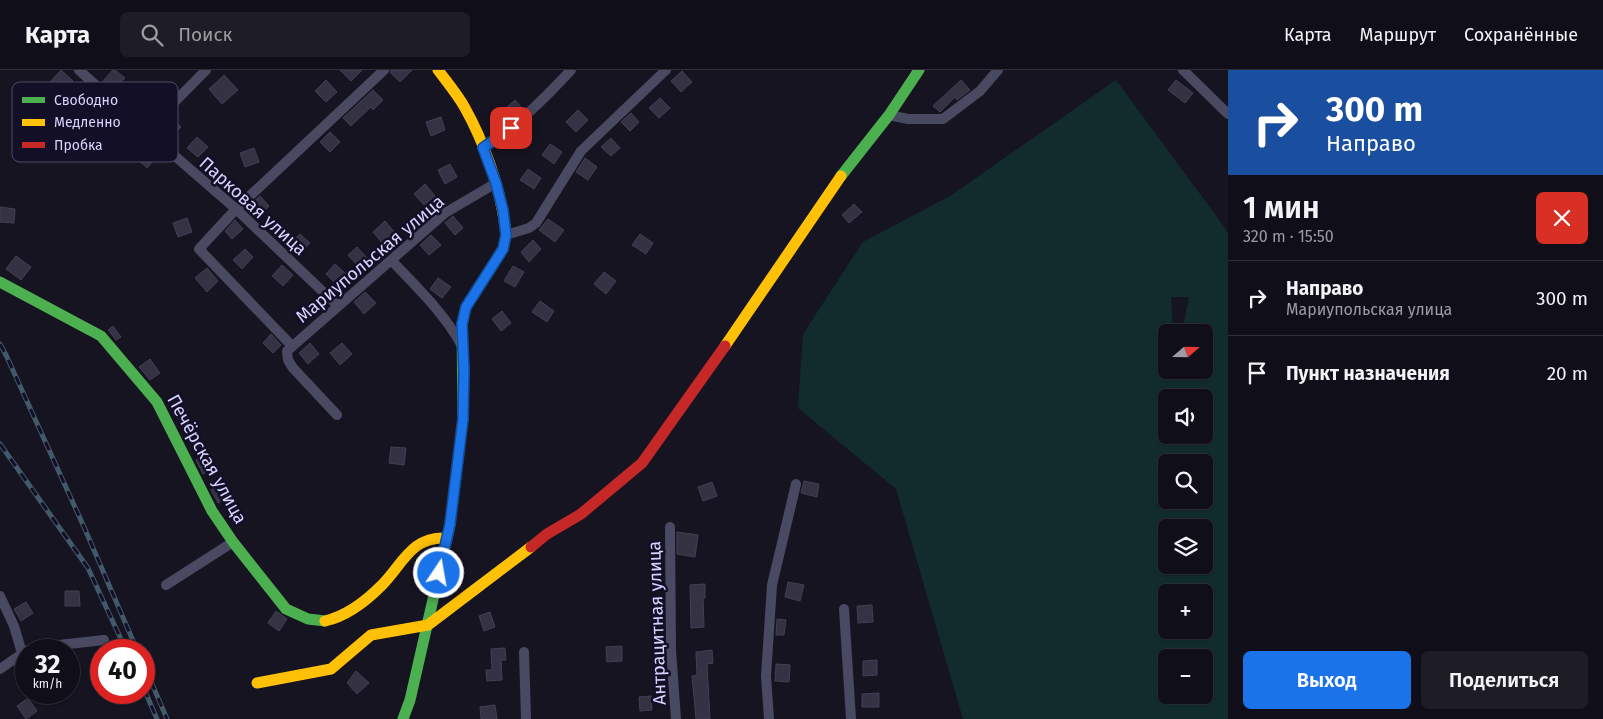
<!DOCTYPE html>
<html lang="ru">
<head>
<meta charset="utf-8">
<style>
  :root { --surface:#100f19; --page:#1e1d26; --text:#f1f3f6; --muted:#9c9ca2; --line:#302f38; --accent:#1a73e8 }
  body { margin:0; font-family:"Fira Sans",sans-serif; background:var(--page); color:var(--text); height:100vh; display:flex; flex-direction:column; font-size:19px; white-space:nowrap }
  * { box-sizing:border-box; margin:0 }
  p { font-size:16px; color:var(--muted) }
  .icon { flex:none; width:28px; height:28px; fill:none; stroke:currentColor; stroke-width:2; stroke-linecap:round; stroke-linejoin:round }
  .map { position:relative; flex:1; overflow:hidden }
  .sheet { display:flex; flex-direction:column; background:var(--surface); width:375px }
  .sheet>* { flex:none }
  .hud { background:#1a4fa0; color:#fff; overflow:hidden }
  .needle { width:32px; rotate:70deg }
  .buttons { position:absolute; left:1158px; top:254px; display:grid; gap:10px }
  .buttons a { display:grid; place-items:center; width:55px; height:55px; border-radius:8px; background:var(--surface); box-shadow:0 1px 4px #0004,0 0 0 1px var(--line); font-size:25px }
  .speed { position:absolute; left:15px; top:569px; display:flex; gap:10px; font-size:25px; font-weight:700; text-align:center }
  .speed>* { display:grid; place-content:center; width:65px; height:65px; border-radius:50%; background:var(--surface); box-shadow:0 1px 4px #0004,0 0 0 1px var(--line); line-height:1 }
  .speed small { font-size:12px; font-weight:400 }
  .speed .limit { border:8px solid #d22; background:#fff; color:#111 }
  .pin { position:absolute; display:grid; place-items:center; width:42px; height:42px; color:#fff; margin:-21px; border-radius:10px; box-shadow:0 2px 8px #0006 }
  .me { position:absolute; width:55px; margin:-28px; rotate:12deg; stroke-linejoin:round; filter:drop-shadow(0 0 4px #0008) }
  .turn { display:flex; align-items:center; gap:18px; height:105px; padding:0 15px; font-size:22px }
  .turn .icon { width:65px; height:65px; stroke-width:2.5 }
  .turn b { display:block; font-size:35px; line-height:42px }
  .round { display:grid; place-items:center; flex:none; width:52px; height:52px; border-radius:8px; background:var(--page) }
  .headline { display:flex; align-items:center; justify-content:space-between; height:85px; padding:0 15px }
  h1 { font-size:30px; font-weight:600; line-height:38px }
  .primary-button { display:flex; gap:10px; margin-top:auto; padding:10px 15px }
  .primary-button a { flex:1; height:58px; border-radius:8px; background:var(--accent); color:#fff; font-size:20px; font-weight:600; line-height:58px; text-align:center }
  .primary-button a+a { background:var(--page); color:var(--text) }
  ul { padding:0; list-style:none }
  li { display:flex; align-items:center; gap:15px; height:75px; padding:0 15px; border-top:1px solid var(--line) }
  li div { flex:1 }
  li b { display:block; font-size:19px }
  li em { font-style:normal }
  header { display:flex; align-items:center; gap:30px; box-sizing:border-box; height:70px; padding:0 25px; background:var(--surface); border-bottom:1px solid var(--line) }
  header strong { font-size:24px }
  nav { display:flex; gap:28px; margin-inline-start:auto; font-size:18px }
  .search { width:350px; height:45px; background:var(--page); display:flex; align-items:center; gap:12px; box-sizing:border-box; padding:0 18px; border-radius:8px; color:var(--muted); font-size:19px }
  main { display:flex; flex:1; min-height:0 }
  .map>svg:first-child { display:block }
  .green { fill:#122c2d; fill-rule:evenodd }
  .building { fill:#343243; stroke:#433f55 }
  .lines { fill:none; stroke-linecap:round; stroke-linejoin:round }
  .street { stroke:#4a4962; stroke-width:10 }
  .fast { stroke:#4caf50; stroke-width:11 }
  .slow { stroke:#ffc107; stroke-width:11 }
  .jam { stroke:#c62828; stroke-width:11 }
  .rail-casing { stroke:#42596b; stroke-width:5 }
  .rail { stroke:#130f26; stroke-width:3; stroke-dasharray:9; stroke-linecap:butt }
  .route-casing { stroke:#114b97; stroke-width:12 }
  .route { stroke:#1a73e8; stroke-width:9 }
  .labels { text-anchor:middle; stroke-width:5; stroke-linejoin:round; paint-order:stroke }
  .street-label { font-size:18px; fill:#d9d4ff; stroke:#130f26 }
  .key { fill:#130f26; stroke:#4e4a67; stroke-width:1 }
  .key-label { font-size:14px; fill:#d9d4ff }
</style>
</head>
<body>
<header>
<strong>Карта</strong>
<div class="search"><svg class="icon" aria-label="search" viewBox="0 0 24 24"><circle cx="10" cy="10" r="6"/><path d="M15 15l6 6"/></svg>Поиск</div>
<nav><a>Карта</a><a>Маршрут</a><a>Сохранённые</a></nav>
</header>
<main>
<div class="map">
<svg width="1228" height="649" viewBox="0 0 1228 649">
  <rect width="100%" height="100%" fill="#161421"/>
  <!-- green -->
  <path class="green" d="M1116,10L1228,162V649H963L896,419L798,338L803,264L863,172L950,126ZM1171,227H1189L1182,262H1204V300H1166V262H1173ZM1166,328H1204V365H1166ZM1166,392H1204V430H1166ZM1166,458H1204V495H1166ZM1204,522V560H1166V522ZM1166,588H1204V625H1166Z"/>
  <!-- building -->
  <path class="building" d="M61,0L73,11L62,22L50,12Z
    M113,0H115L125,8L114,20L103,11Z
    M340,0H362L351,11Z
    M391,0H412L400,12L390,2Z
    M682,1L692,12L681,22L671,11Z
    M224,5L238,20L222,34L209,19Z
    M326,10L337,22L326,32L315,21Z
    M961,10L970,20L957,30L955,27L940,42L933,36Z
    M1176,10L1193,23L1185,33L1168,20Z
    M373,20L383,30L373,40L371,37L351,56L343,48Z
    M660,28L670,38L659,48L649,38Z
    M515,30L522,38L507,51L500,43Z
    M578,40L588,50L576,62L566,52Z
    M631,43L639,52L630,61L621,52Z
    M170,46L181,57L170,68L159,58Z
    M441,47L445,60L431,66L426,52Z
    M330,62L340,72L330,82L320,72Z
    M197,67L208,77L198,87L187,78Z
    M611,68L620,78L611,86L601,77Z
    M550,74L562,82L554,94L542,85Z
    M147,75L158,85L147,98L135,87Z
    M254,78L259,92L245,97L240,83Z
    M585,88L597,97L588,110L576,102Z
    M450,94L457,107L445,114L438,100Z
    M528,99L541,108L534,119L520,110Z
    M425,114L435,126L424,135L414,124Z
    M260,126L269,136L259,146L249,136Z
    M854,134L862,142L849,153L842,145Z
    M0,137L15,139L14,153L0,152Z
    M453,146L463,158L455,165L445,153Z
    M187,148L192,162L178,167L173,153Z
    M548,149L564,160L555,172L539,160Z
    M235,150L243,159L232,169L225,161Z
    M385,151L396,164L384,175L373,162Z
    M300,164L310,173L299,184L289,175Z
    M640,164L653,173L646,184L632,175Z
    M431,165L441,175L429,185L420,175Z
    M533,170L541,179L529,192L521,182Z
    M357,177L367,188L358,196L348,185Z
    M245,179L253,187L242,199L233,190Z
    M16,186L31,197L21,210L6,199Z
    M335,194L346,204L336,214L326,204Z
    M282,195L293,205L283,216L272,206Z
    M513,196L524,202L515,217L504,211Z
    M207,198L218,211L207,222L195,208Z
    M604,202L616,211L606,224L594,214Z
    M438,208L451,217L442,228L430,219Z
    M365,222L376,233L364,244L354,232Z
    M540,231L554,241L547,252L532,242Z
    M502,241L511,253L501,261L492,249Z
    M113,256L121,267L116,270L108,260Z
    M271,264L281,275L273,283L263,273Z
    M310,273L319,284L308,294L299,283Z
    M342,273L352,284L340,295L330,283Z
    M150,289L160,303L150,310L139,297Z
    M391,377L406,378L404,395L389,393Z
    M204,385L212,398L203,404L196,390Z
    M804,411L819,414L817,427L801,423Z
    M712,412L717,426L703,431L698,417Z
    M217,416L225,429L218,433L211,420Z
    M677,462L698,465L695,487L677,484Z
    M788,512L804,515L800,531L785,527Z
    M705,514V528H703L704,557L691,558L690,515Z
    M65,521H79L80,536H65Z
    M26,532L33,543L21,551L14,539Z
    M872,535L873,552L858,553L857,536Z
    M276,541L287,549L279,561L268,553Z
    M490,542L495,557L484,561L479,546Z
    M777,549L786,550L784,565H776Z
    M622,576V591L607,592L606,577Z
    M505,578L506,590H501L502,610L487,611L486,600H492L491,579Z
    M712,580L713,593L707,594L710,649H696L692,606L697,605L696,582Z
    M877,590V605L863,606V591Z
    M776,594L790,595L789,612L775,611Z
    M356,601L369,613L357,624L347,613Z
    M879,623V637H862V624Z
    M651,626L652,640L640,641L639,627Z
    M28,628L37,641L26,649L17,636Z
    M495,635L497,649H481L480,637Z"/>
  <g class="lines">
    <!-- street -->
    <path class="street" d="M79,0L146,61L236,139L338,236
      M1183,0L1228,44
      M889,45L908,49H943L980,21L998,0
      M146,61L206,0
      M483,78C516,57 544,29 571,0
      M506,165L529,158L536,153L581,81L666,0
      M391,190C416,216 444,243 461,274
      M292,276L199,179L236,139L384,0
      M337,345L293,298L288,290L287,281L445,143L496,113
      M670,457L671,580L676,649
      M166,515L233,472
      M0,526L14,556L22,583
      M844,539L851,649
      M28,580L59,575L104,570
      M524,582L526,649
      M0,599L26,581
      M769,649L766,606L772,515L796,414"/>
    <!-- fast -->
    <path class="fast" d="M841,106L889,45L919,0
      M0,212L101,266L157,332L212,441L233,472L286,539L308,549L325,551
      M403,649L410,630L450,455L463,349L462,254L466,237L503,179L506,165L505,156"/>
    <!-- slow -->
    <path class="slow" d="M438,0C447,12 458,25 465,38C484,72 500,117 505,156
      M725,276L841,106
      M325,551C347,546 365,532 381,516C403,494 411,466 447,468
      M257,613L331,599L371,565L428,555L531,477"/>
    <!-- jam -->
    <path class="jam" d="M531,477L547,464L581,444L642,393L725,276"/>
    <defs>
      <path id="rail" d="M0,274L6,285L84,457L137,580
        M0,374L88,498L126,580
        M144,595L167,649
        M144,619L157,649"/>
    </defs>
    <!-- rail casing -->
    <use href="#rail" class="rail-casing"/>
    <!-- rail -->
    <use href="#rail" class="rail"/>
  </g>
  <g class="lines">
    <defs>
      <path id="route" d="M439,503L450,454L463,349L464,300L462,254L466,237L503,179L506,165L503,140L496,113L483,78L511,58"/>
    </defs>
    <!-- route casing -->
    <use href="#route" class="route-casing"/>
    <!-- route -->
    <use href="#route" class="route"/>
  </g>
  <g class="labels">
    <!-- street labels -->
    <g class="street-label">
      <text transform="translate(253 136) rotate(42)" y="6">Парковая улица</text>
      <text transform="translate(370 189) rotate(-40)" y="6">Мариупольская улица</text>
      <text transform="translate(207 389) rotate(61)" y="6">Печёрская улица</text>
      <text transform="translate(657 553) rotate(-92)" y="6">Антрацитная улица</text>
    </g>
  </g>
  <!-- legend -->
  <rect x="12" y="12" width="166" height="80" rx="8" class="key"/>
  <rect x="22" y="27" width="23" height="6" fill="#4caf50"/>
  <rect x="22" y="49" width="23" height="7" fill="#ffc107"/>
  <rect x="22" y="72" width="23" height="6" fill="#c62828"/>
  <g class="key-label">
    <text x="54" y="35">Свободно</text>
    <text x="54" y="57">Медленно</text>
    <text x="54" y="80">Пробка</text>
  </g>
</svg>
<div class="buttons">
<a><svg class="needle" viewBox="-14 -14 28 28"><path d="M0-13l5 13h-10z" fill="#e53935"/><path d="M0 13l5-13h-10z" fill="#9c9ca2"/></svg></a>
<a><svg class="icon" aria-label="sound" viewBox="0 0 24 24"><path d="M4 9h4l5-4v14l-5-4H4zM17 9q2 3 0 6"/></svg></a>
<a><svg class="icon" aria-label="search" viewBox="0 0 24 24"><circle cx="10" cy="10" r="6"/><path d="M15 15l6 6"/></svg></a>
<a><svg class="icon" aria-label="layers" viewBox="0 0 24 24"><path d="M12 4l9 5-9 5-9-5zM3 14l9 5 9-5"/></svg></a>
<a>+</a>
<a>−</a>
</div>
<div class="speed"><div>32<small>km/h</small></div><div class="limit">40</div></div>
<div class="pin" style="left:511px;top:58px;background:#d93025"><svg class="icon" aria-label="arrive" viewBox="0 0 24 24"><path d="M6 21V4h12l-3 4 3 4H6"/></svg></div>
<svg class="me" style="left:439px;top:503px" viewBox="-20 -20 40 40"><circle r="17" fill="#1a73e8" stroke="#fff" stroke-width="3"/><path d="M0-11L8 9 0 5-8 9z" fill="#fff"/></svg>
</div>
<section class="sheet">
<div class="hud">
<div class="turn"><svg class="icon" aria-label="right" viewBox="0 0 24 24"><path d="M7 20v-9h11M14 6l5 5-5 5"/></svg><div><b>300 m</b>Направо</div></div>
</div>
<div class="headline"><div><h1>1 мин</h1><p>320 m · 15:50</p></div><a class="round" style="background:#d93025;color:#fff"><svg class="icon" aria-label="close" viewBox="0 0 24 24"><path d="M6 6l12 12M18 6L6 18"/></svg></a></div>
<ul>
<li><svg class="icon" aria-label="right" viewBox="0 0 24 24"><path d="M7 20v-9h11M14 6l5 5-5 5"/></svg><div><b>Направо</b><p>Мариупольская улица</p></div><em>300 m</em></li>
<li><svg class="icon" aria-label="arrive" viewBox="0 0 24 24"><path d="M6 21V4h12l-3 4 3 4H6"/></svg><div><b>Пункт назначения</b></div><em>20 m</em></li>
</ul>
<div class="primary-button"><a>Выход</a><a>Поделиться</a></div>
</section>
</main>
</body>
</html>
